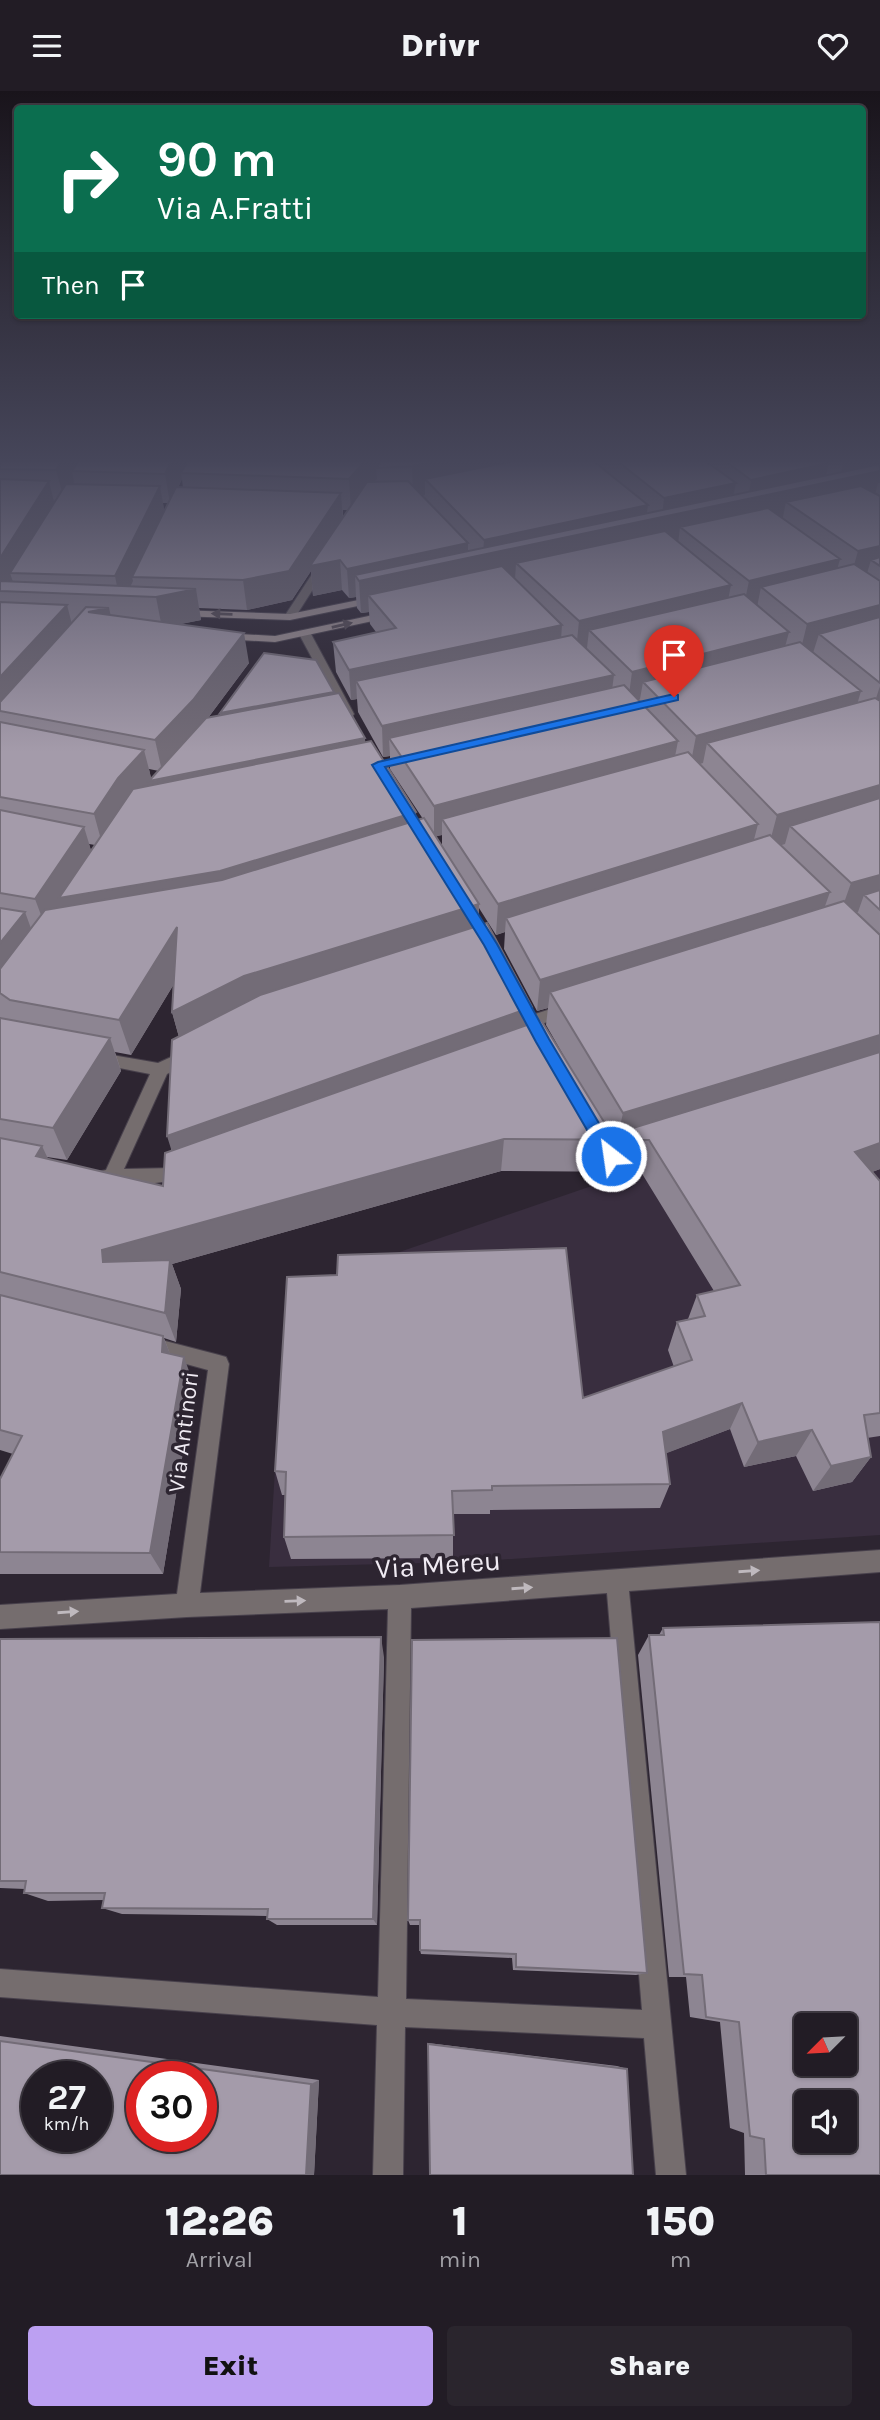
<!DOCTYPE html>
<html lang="en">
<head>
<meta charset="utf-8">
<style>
  :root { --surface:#221c25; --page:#2a252d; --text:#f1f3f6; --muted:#a2a1a7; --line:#3f3a42; --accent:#bca0f2 }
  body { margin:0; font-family:Karla,sans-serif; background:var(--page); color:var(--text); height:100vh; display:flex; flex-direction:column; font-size:26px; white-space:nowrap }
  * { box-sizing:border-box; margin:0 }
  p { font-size:23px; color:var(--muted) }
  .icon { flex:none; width:38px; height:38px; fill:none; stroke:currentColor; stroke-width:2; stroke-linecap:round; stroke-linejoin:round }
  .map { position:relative; height:2084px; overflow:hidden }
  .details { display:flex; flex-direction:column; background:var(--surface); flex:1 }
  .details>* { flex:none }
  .top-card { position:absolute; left:14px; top:14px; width:852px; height:214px; border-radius:7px; box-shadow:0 2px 5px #0004,0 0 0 2px var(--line); background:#0b6e4f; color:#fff; overflow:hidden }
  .needle { width:46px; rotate:246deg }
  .controls { position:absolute; left:794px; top:1922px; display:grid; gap:14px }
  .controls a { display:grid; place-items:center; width:63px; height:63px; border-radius:7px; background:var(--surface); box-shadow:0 2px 5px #0004,0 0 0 2px var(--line); font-size:35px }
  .speed { position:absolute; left:21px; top:1970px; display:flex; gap:14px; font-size:35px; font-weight:700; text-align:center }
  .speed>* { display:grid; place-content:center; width:91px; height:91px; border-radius:50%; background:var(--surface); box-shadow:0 2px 5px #0004,0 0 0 2px var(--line); line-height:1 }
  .speed small { font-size:18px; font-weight:400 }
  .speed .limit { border:10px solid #d22; background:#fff; color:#111 }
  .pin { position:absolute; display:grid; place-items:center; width:60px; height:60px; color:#fff; margin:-72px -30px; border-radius:50% 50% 50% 0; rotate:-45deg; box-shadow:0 0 7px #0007 }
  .pin .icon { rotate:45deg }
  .me { position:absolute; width:77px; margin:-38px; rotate:330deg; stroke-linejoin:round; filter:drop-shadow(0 0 5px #0008) }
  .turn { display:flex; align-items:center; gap:24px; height:147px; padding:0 28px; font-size:32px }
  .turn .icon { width:91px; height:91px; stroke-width:2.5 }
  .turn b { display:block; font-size:49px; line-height:60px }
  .then { display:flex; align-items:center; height:66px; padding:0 28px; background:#0003; gap:14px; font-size:26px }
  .eta { display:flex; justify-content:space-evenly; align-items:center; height:119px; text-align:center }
  .eta b { font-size:42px; font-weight:800; line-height:49px }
  .cta { display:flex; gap:14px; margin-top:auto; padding:14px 28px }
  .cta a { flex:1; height:80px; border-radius:7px; background:var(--accent); color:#111; font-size:28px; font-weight:800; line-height:80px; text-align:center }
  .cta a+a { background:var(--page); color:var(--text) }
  header { display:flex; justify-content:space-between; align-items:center; height:91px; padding:0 28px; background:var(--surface); font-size:32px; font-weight:800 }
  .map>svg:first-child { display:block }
  .built { fill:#392e3f }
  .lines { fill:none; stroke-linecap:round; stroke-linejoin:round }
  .street-casing { stroke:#48414c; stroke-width:2 }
  .secondary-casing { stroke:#48414c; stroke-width:2 }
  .street { fill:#756d6e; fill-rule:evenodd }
  .secondary { fill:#a09395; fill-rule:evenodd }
  .wall { fill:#8d8592; fill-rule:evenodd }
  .shaded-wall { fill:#736c77 }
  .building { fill:#a49baa; stroke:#736c77; stroke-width:2; fill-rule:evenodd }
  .oneway { fill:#554c54 }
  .oneway2 { fill:#bfb9be }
  .route { fill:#1a73e8; stroke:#114b97; stroke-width:2 }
  .labels { text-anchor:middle; stroke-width:7; stroke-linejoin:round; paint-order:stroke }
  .street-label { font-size:23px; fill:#f0ebf3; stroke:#2d2531 }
  .near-street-label { font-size:28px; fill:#f0ebf3; stroke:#2d2531 }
</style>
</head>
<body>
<header><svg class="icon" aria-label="menu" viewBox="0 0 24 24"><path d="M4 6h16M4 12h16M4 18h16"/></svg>Drivr<svg class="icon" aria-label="heart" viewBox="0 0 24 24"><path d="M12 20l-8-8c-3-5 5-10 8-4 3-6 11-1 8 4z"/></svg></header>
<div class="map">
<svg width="880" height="2084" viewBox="0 0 880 2084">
  <rect width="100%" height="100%" fill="#2d2531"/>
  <!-- built -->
  <path class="built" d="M880,996V1444L464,1471L269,1476L286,1200Z"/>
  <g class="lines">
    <defs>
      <path id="street" d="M320,471L329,473L294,528H286L284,526Z
        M305,540L311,543L354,623L352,626L348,627L342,623L299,543Z
        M569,912L575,914L577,918L575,922L532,936L524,930L526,926Z
        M191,957L199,963L197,967L167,983L124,1078L173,1077L186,1072L192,1074L195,1079L192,1084C173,1092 116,1098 97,1091L94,1086L97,1081L106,1079L150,983L89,971L87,967L89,963L95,961L158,972Z
        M146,1245L219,1264L226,1266L229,1273L200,1502L400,1494L880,1459V1481L629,1500L686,2084H656L644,1947L405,1936L403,2084H373L377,1934L0,1906V1878L378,1906L388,1518L187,1526L0,1538V1514L177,1503L208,1279L139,1260L136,1254L139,1248ZM607,1502L642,1919L406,1908L411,1517Z"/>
      <path id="secondary" d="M378,505L382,506V510L290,529L177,525L171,522L177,519L290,523Z
        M392,520L398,523L396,525L275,551L223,548L217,545L223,542L275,545Z"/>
    </defs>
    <!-- street casing -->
    <use href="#street" class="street-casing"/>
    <!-- secondary casing -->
    <use href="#secondary" class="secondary-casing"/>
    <!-- street -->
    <use href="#street" class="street"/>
    <!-- secondary -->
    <use href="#secondary" class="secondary"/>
  </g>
  <!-- wall -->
  <path class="wall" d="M0,369H880V1078L872,1081L880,1090V1345L867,1347L871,1366L852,1391L813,1400L796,1365L744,1376L730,1338L666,1362L670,1393L660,1417L490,1419V1423H453V1467L291,1468L284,1446L286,1404H282L275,1380L583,1307L674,1276L668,1259L677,1231L688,1228L697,1204L714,1200L641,1081L501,1080L172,1173L181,1198L176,1251L164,1247L170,1263L194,1294L163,1483H0V1388L13,1363L0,1359V927H1L0,926ZM182,388L183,397H178ZM163,412H168L164,420ZM343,419H348L343,427ZM311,480L313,505L342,499L349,507L356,506L357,517L361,522L369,521L370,533L376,541L333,551L336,581L351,609L357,608L358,621L383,666L390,665V678L423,728L417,730L365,651L334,601L220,622V625L208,627L249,572L180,533L201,529L199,517L247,519L292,509ZM149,678L159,680L151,688ZM442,744V755L436,745ZM89,753L95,754L91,760ZM479,817L496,844L505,841L504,858L537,920L548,917L546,934L576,986L531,933L532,916L479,835ZM174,893L172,921L179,946L171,1059L163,1095L48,1068L47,1066L67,1069L121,980L115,961L131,964Z
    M663,1537L880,2084H745L744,2042L730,2037L720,1931L690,1926L686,1886H669L638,1564L649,1544H659Z
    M0,1548L384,1566L377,1834H277L267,1828V1825L122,1823L102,1817L104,1809L48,1810L24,1802L25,1798L0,1797Z
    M412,1549L647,1882L636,1884L513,1879L512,1867L421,1863L420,1859V1834H410L408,1829Z
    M0,1945L319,1989L314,2084H0Z
    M428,1952L617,1975L627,1978L428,1953Z"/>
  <!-- shaded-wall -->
  <path class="shaded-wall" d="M63,369H87L72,380L74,391L64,408L56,379Z
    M172,369H190L181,382L182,388L170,412L165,383Z
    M366,369H385L376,377L377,388L351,419L349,388Z
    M446,369H571L425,388V404L413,406L412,375Z
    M844,369H880V392H878L873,411H786L782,431L680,436L678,453L516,472L515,489L368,504L369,521L361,522L359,490L355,484L356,506L349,507L347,478L468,452V467L483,464L484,449L648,414L646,429L662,426L664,407L736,392L732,411L748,408L751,389L829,372L824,392L839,389Z
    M49,390L56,419L10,482L13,491L0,500V467Z
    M160,395L165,424L132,486L133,490L126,505H119L115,485Z
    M341,402L343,430L340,469L342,499L313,505L311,480L292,509L247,519L243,489Z
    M880,455V475L871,469L865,489L849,492L858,460Z
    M840,468L832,497L761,496L757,516L743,519L749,490Z
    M731,494L725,524L589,539L587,557L576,560L579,530Z
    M196,498L201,529L162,537L156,506Z
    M67,514L75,545L0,620V586Z
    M880,514V544L819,543L813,562L799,566L807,533Z
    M109,517L116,547L88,521Z
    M562,534L560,563L356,590L357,608L351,609L349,579Z
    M789,541L781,571L643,591L640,608L628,611L632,581Z
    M244,542L249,572L199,639L162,680L155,649Z
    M614,584L610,614L389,647L390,665L383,666L382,635Z
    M880,595V624L870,626Z
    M861,600L852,631L707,652L703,672L690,676L696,645Z
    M334,601L335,613L222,634L220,622Z
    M365,647L366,669L155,713L150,694L127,720L103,756L94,723L118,687L144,659L152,690Z
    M678,650L672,681L442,728V744L434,746V715Z
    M880,694V724L790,735L785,753L768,758L777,724Z
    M416,721L417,752L47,840L35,808L84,736L94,769Z
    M758,733L750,764L506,827L505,841L496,844L498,813Z
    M880,784V814L864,804L858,821L839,826L851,792Z
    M830,801L819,832L550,901L548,917L537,920L540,889Z
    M479,813L478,850L182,957L172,921L244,885Z
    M25,821L37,854L0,902V852Z
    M177,836L186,873L131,964L119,929Z
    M532,916L529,947L176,1074L167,1045Z
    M880,944V971L617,1049L623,1022Z
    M110,947L121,980L67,1069L53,1037Z
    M504,1048L501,1080L172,1173L181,1198L176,1251L165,1222L103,1171L102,1159Z
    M880,1052V1078L840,1093L855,1061Z
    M42,1055L57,1087L36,1065Z
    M163,1245L174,1273L162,1261Z
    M184,1266L194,1294L163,1483L150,1462Z
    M742,1312L730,1338L654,1367L663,1341Z
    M812,1339L796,1365L744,1376L758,1351Z
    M871,1366L852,1391L813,1400L831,1375Z
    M381,1546L384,1566L377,1834L373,1828Z
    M319,1989L314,2084H306L311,1993Z"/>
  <!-- building -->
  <path class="building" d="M0,369H63L56,379L0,378Z
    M79,369H172L165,383L72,380Z
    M188,369H366L349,388L181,382Z
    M383,369H446L412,375L376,377Z
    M519,369H592L648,414L484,449L425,388Z
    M616,369H704L736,392L664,407Z
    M724,369H823L829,372L751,389Z
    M880,373V380L359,490L355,484Z
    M0,388L49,390L0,467Z
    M408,390L468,452L347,478L340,469L310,475L367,391Z
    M66,393L160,395L115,485L10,482Z
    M861,395L880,405V455L858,460L786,411Z
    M176,396L341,402L289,480L243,489L132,486Z
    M768,417L840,468L749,490L680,436Z
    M665,440L731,494L579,530L516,472Z
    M880,466V475L871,469Z
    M854,473L880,490V514L807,533L761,496Z
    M502,475L562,534L349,579L333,551L396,537L368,504Z
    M0,490L196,498L156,506L0,500Z
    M744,503L789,541L632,581L589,539Z
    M0,511L67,514L0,586Z
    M86,516L109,517L88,521L244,542L193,609L155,649L0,620V611Z
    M880,526V592L819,543Z
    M572,544L614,584L382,635L356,590Z
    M800,551L861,600L696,645L643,591Z
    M264,562L316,569L334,601L220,622Z
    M624,594L678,650L434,715L389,647Z
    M339,602L365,647L149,690L206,627Z
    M875,607L880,610V694L777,724L707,652Z
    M0,631L144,659L118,687L94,723L0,706Z
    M371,650L416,721L220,780L59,807L133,698Z
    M688,661L758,733L498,813L442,728Z
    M880,707V784L851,792L790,735Z
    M0,719L84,736L35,808L0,802Z
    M424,727L479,813L244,885L172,921L177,836L119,929L10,909L0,902V878L45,819L222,789Z
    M770,744L830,801L540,889L506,827Z
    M880,799V819L864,804Z
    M844,810L880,844V944L623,1022L550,901Z
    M0,817L25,821L0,852Z
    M487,832L532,916L167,1045L172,949L260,904Z
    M0,927L110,947L53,1037L0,1028Z
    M541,929L609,1039L617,1042L880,961V1052L855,1061L880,1090V1322L864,1324L871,1366L831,1375L812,1339L758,1351L742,1312L663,1341L670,1393L492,1395V1399L452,1400L454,1444L284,1446L286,1381L275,1380L287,1186L337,1184L338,1164L566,1157L583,1307L692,1269L677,1231L705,1225L697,1204L740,1194L649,1049L504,1048L102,1159L103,1171L170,1169L165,1222L0,1181V1047L42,1055L36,1065L163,1095L165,1062Z
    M0,1204L163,1245L162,1261L184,1266L150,1462L0,1461V1388L22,1345L0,1339Z
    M880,1531V2084H766L764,2048L750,2045L739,1931L706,1926L702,1884L684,1883L649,1544H664L663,1537ZM807,1934H845V1972H807ZM807,2011H845V2049H807Z
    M381,1546L373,1828H267L268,1818L102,1817L105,1802H24L26,1790H0V1548Z
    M617,1547L647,1882L516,1876V1863L420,1859V1829H408L412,1549Z
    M0,1950L311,1993L306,2084H0ZM37,1986H96V2046H37ZM142,1986H201V2046H142Z
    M428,1953L627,1978L633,2084H430Z"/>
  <!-- one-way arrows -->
  <defs><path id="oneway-solid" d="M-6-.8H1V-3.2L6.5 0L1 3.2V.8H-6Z" transform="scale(1.75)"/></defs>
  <g class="oneway">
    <use href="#oneway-solid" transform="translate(222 523) rotate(-178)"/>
    <use href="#oneway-solid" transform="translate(342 534) rotate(-13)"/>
  </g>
  <g class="oneway2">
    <use href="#oneway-solid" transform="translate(749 1480) rotate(-4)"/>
    <use href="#oneway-solid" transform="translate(522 1497) rotate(-4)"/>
    <use href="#oneway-solid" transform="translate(295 1510) rotate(-2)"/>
    <use href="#oneway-solid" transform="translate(68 1521) rotate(-4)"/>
  </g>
  <!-- sky -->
  <linearGradient id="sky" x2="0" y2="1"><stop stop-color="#19141b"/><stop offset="0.56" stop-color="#46465a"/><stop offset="1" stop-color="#46465a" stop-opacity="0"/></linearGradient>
  <rect width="880" height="661" fill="url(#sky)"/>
  <!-- route -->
  <path class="route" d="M674,603L678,604V609L385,676L497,853L549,948L616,1061L619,1065L611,1072L605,1070L536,951L484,854L372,674L378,671Z"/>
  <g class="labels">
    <!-- street labels -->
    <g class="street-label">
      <text transform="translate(183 1341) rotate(-83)" y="8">Via Antinori</text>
    </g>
    <!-- near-street labels -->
    <g class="near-street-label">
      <text transform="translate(438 1473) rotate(-4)" y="10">Via Mereu</text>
    </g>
  </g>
</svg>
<div class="controls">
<a><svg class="needle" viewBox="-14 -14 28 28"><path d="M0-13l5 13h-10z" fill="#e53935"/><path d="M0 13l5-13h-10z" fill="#a2a1a7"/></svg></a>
<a><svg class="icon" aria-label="sound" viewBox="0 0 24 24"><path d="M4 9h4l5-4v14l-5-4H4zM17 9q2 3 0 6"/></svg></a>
</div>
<div class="speed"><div>27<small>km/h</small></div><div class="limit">30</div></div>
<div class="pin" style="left:674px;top:606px;background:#d93025"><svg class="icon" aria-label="arrive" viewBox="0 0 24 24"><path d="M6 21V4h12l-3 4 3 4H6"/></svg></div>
<svg class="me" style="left:611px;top:1065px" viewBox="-20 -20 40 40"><circle r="17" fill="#1a73e8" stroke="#fff" stroke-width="3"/><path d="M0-11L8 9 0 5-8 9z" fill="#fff"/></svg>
<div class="top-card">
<div class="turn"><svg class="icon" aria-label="right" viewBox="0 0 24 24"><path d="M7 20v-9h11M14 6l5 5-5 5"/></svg><div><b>90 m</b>Via A.Fratti</div></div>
<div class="then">Then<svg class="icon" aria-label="arrive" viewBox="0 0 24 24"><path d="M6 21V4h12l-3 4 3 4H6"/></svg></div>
</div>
</div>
<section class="details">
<div class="eta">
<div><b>12:26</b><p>Arrival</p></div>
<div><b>1</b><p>min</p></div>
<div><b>150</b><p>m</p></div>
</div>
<div class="cta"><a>Exit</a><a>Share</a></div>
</section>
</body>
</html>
